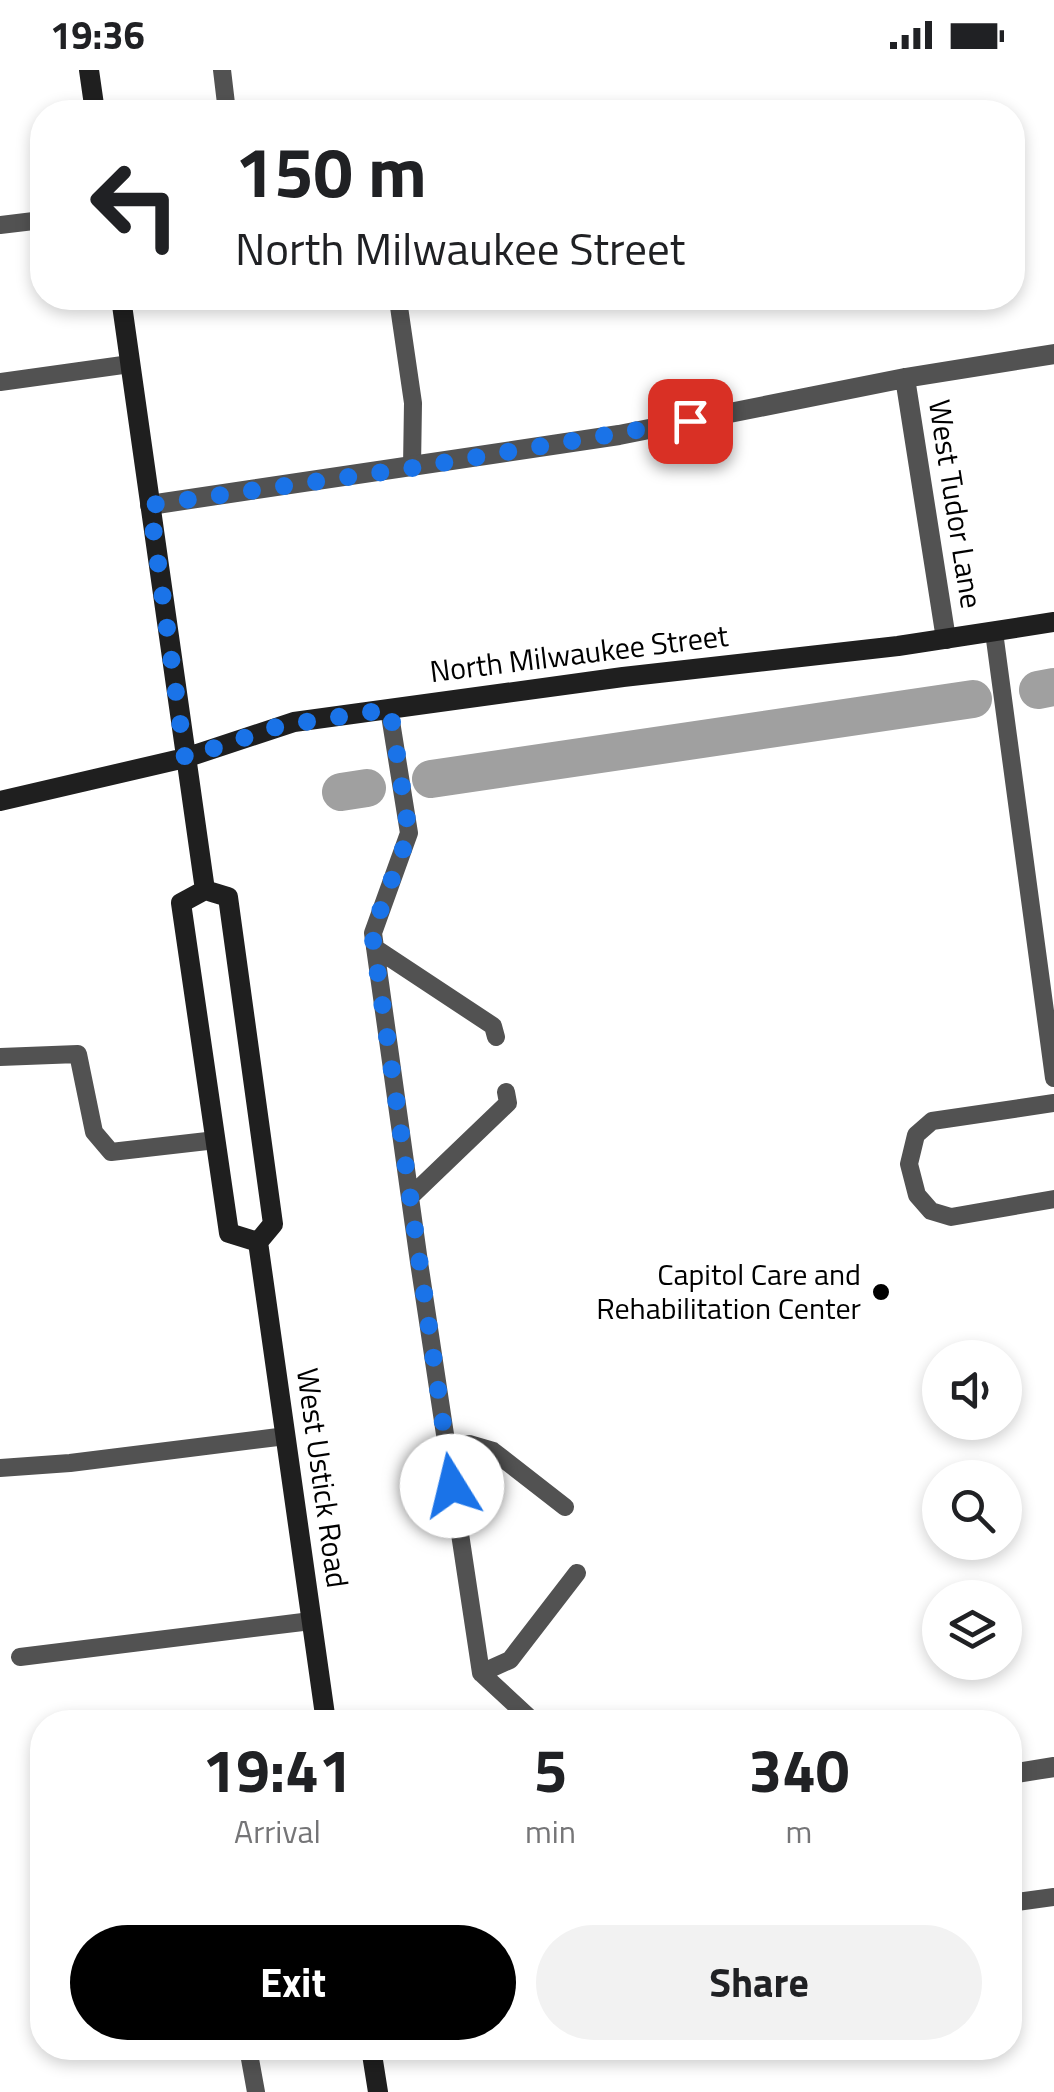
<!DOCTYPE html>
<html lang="en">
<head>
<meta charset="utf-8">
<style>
  :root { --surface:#fff; --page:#f2f2f2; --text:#202124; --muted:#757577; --accent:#000 }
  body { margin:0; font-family:"Titillium Web",sans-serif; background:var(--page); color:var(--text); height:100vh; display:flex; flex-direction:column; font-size:38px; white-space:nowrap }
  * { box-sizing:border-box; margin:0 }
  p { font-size:32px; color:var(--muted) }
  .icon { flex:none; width:55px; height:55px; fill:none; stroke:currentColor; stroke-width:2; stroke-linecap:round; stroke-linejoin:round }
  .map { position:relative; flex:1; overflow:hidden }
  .side { position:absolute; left:30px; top:1640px; width:992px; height:350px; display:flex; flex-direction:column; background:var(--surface); border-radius:40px; box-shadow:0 5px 15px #0003 }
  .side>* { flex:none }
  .banner { position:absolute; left:30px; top:30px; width:995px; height:210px; border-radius:40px; box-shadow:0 5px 15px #0003; background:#fff; color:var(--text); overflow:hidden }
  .buttons { position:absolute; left:922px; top:1270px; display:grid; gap:20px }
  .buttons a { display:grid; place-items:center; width:100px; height:100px; border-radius:50%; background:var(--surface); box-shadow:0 5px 15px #0003; font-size:50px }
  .pin { position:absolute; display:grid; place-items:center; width:85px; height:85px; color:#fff; margin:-42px; border-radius:20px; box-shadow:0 5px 15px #0006 }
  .me { position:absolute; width:110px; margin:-55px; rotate:351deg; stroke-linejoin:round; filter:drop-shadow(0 0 8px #0008) }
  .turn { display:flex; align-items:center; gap:35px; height:210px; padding:0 40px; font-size:45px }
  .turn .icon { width:130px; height:130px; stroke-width:2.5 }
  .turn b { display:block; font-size:70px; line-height:85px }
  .eta { display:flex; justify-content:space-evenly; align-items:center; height:170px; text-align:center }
  .eta b { font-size:60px; font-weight:700; line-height:70px }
  .action { display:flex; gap:20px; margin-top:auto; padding:20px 40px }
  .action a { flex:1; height:115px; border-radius:60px; background:var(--accent); color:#fff; font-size:40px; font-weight:700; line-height:115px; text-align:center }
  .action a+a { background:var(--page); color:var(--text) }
  .status { display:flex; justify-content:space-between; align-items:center; height:70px; padding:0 50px; background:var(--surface); direction:ltr }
  .status svg { height:28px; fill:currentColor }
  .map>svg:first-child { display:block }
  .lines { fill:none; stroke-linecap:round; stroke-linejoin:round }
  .canal { stroke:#a0a0a0; stroke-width:38 }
  .lane { stroke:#525252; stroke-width:18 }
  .street { stroke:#525252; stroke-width:20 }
  .secondary { stroke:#1f1f1f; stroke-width:20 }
  .route { stroke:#1a73e8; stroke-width:18; stroke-dasharray:0 32.4 }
  .poi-dot { fill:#000; stroke:#fff; stroke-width:4 }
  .labels { text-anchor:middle; stroke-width:10; stroke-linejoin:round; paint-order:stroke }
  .street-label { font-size:30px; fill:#000; stroke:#fff }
  .poi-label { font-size:30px; fill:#000; stroke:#fff; text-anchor:end }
</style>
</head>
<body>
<div class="status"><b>19:36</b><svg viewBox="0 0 49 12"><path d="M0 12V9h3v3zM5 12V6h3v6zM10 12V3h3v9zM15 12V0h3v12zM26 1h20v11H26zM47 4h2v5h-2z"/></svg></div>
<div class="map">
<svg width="1054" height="2022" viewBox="0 0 1054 2022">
  <rect width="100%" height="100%" fill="#fff"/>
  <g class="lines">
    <!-- canal -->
    <path class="canal" d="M1038,620L1054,617
      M431,709L973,629
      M341,722L367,718"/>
    <!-- lane -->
    <path class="lane" d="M222,0L227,42
      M0,155L42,150
      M398,230L413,333L412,397
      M0,312L130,294
      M994,562L1054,1008
      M389,639L409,763L373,863L419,1192L481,1603L534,1652
      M375,878L493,956L496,967
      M0,987L78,984L94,1062L111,1082L216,1070
      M1054,1033L932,1051L916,1065L909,1094L917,1125L931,1141L951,1147L1054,1129
      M410,1127L508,1033L506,1022
      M447,1378L469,1374L493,1381L565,1437
      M0,1398L70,1393L286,1366
      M20,1587L311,1551
      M481,1603L510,1590L577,1503
      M1010,1833L1054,1827
      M248,1978L256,2022"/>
    <!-- street -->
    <path class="street" d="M905,308L946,569
      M150,435L619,365L905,308L1054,284
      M1010,1704L1054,1697"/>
    <!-- secondary -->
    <path class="secondary" d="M89,0L95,42
      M121,228L205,820
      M0,731L185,688L294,652L623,607L898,576L1054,552
      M258,1172L229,1163L181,833L205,820L228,827L273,1154L258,1172L326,1652
      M371,1978L378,2022"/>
  </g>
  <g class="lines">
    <!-- route -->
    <path class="route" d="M452,1416L372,863L409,763L390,639L279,656L185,688L150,435L412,398L690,351"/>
  </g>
  <!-- markers -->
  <circle class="poi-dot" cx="881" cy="1222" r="10"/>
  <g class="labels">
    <!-- street labels -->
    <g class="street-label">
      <text transform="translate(955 434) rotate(81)" y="10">West Tudor Lane</text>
      <text transform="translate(579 584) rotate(-7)" y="10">North Milwaukee Street</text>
      <text transform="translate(322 1408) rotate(82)" y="10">West Ustick Road</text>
    </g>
    <!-- poi labels -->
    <g class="poi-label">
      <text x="861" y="1215">Capitol Care and<tspan x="861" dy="34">Rehabilitation Center</tspan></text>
    </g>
  </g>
</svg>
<div class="buttons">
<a><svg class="icon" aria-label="sound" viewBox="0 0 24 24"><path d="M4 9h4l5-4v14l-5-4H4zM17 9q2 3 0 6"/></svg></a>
<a><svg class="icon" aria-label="search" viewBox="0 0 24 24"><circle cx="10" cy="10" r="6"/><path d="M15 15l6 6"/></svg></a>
<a><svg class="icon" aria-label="layers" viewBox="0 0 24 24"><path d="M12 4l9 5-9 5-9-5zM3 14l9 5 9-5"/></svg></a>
</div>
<div class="pin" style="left:690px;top:351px;background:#d93025"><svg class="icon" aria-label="arrive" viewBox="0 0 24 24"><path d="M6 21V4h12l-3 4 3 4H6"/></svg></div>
<svg class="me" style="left:452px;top:1416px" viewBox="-20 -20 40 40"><circle r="19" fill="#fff"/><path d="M0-13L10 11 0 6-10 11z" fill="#1a73e8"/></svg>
<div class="banner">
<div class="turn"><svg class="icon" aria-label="left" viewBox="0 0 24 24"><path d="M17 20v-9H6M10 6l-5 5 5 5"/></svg><div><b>150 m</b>North Milwaukee Street</div></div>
</div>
<section class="side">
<div class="eta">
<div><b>19:41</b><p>Arrival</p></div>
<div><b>5</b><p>min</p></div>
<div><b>340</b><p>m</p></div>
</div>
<div class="action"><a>Exit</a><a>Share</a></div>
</section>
</div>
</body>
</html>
